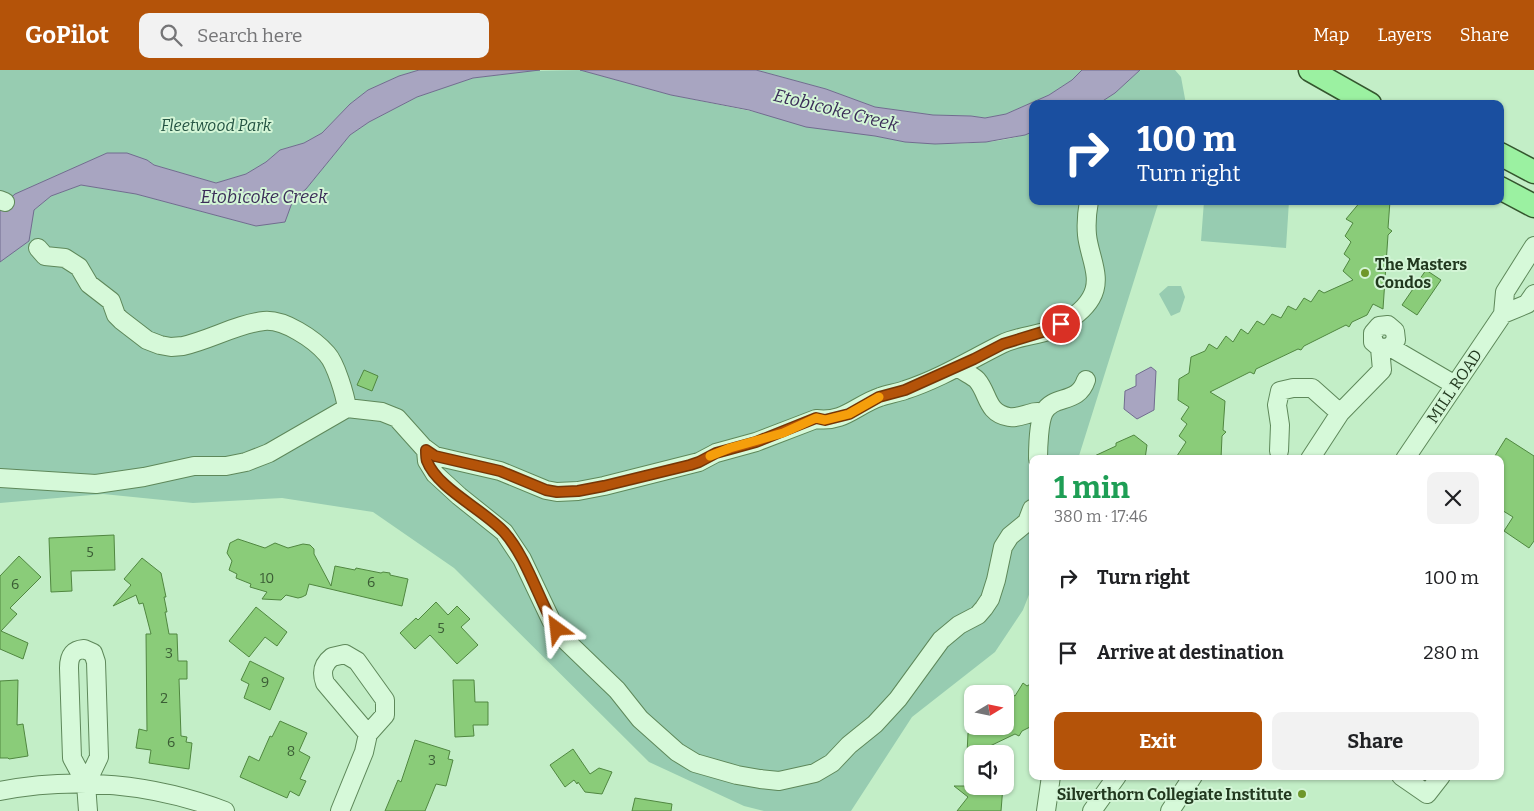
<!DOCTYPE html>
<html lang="en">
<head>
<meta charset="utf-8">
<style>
  :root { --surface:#fff; --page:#f2f2f2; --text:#202124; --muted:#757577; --accent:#b45309 }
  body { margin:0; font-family:Bitter,serif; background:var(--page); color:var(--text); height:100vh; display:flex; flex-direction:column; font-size:19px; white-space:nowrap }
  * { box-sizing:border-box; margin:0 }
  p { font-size:16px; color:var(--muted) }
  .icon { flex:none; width:28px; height:28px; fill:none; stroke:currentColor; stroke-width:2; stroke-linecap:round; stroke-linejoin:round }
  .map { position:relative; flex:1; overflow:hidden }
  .panel { position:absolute; left:1029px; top:385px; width:475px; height:325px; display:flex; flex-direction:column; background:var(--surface); border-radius:10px; box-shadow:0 1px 4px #0004 }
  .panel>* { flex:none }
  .banner { position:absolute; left:1029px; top:30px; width:475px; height:105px; border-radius:10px; box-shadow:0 1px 4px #0004; background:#1a4fa0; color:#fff; overflow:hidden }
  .needle { width:32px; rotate:80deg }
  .fabs { position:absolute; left:964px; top:615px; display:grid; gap:10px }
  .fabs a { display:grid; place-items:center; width:50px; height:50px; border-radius:10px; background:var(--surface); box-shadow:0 1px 4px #0004; font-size:25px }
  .pin { position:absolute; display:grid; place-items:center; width:42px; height:42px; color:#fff; margin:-21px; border:2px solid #fff; border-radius:50%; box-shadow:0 1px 5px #0007 }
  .me { position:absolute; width:55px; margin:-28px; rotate:330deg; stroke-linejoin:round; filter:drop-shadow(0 0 4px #0008) }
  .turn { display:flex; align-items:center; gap:18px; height:105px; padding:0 25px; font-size:22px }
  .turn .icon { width:65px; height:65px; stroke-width:2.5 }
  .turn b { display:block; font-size:35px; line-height:42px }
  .round { display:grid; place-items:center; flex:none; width:52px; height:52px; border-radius:10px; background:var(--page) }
  .summary { display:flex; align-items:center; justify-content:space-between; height:85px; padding:0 25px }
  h1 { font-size:30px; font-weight:700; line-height:38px; color:#1e9e55 }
  .action { display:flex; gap:10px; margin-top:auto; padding:10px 25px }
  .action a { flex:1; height:58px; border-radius:10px; background:var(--accent); color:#fff; font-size:20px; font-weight:700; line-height:58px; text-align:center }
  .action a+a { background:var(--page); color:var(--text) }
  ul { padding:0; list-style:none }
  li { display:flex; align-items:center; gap:15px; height:75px; padding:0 25px }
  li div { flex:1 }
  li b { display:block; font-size:19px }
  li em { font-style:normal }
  header { display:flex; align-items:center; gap:30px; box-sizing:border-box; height:70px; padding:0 25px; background:var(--accent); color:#fff }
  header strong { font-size:24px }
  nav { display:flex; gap:28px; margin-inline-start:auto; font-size:18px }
  .search { width:350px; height:45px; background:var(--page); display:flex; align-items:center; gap:12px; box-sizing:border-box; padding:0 18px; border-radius:10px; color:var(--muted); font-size:19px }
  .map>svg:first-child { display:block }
  .green { fill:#97ccb1 }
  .water { fill:#a8a5c1; stroke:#716c8f }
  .building { fill:#8acc79; stroke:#508740 }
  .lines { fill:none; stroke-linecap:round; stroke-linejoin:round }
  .minor-casing { stroke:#5e885a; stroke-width:20 }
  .major-casing { stroke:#34562e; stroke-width:25 }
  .minor { stroke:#d6f9d9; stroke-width:18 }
  .major { stroke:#9bf1a1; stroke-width:22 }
  .route-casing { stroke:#753606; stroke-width:12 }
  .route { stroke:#b45309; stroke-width:9 }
  .slow { stroke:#f59e0b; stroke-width:9 }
  .poi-dot { fill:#6e972a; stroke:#d3f5d6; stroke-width:2 }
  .labels { text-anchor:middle; stroke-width:4; stroke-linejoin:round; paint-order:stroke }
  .number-label { font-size:14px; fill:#3b5d35 }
  .park-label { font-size:16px; font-style:italic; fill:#255443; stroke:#d3f5d6 }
  .poi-label { font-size:16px; font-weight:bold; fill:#21381e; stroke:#d3f5d6; text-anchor:start }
  .street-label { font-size:16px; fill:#21381e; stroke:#d3f5d6 }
  .water-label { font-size:18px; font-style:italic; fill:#3b2d58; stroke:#d3f5d6 }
</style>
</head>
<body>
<header>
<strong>GoPilot</strong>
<div class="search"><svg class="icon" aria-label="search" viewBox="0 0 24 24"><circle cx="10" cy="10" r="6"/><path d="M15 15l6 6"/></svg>Search here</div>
<nav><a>Map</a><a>Layers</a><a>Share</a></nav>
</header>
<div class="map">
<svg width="1534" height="741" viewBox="0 0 1534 741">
  <rect width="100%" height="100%" fill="#c3eec7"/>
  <!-- green -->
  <path class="green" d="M0,0H419L399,6L368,20L350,34L322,63L304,73L280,80L266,92L246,104L216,113L154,95L147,90L107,83L16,124L34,140L51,126L81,115L136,124L256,156L306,119L350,65L369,52L417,27L473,8L529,1L580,0L671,25L905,72C941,74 999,76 1032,62V131H1159L1078,389H1032V517L1023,540L995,582L912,647L851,741H764L744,736L649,692L454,498L373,442L282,428L193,433L103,424L0,433Z
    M756,0H1082L1072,10L1049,25L1006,44L985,48L971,46L933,45L875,37L826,19Z
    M1140,0H1175L1181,7L1186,34H1098L1115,23Z
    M1204,131H1289L1286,178L1201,171Z
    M1168,216H1181L1185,227L1180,242L1171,246L1159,224Z"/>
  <!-- water -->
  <path class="water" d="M419,0H540L473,8L417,27L369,52L350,65L306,119L293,130L285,152L256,156L136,124L81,115L51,126L34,140L29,171L0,192V137L15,124L107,83H127L147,90L154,95L216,113L246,104L266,92L280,80L304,73L322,63L350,34L368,20L399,6Z
    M580,0H756L826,19L875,37L933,45L971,46L985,48L1006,44L1049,25L1072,10L1082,0H1140L1115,23L1098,34H1032V62L1025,65L986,72L935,74L905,72L875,66L806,57L749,40L671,25Z
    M1151,297L1156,301L1154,340L1137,349L1124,339L1125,321L1136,316V305Z"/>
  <!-- building -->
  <path class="building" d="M1361,131H1390L1388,158L1392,161L1388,165L1383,239L1373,234L1367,245L1352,252L1349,257L1346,255L1304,276L1301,280L1298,279L1256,299L1254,304L1250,302L1210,322L1225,331L1223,360L1226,362L1222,366L1221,389H1175L1186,372L1179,366L1187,354L1181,349L1189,337L1178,330L1179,309L1189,303L1191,287L1205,281L1209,274L1217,279L1226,266L1233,272L1241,259L1248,264L1257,251L1264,255L1272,244L1281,248L1288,236L1296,240L1304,228L1311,232L1319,220L1324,223L1353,210L1343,201L1350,189L1344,184L1351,172L1345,166L1353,153L1346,149Z
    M1426,200L1441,210L1417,245L1402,235Z
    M364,300L378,306L372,321L357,315Z
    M1134,365L1147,375L1145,389H1088L1116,376V373Z
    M1506,368L1534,386V471L1529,478L1504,461L1513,447L1500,439V389H1493Z
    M114,465L115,500L71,501L72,521L51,522L49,468Z
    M238,469L265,478L275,473L288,478L303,474L310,475L314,479V484L331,516L335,496L355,500L356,498L381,503L383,502L390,503V505L408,509L402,536L309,514L306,525L302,527L298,528L286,525L281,530L262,529L267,522L250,517L251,514L236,508L237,504L229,500L232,491L227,483L230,473Z
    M19,486L41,507L10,538L17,544L1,561L28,573L23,589L0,579V506Z
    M142,488L161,503L166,527H164L167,542H165L169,564H177L178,591H187V609H179L181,666L187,667L186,672L192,673L189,699L149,693L151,680L136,678L139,659L147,661L146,564H151L143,533L139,534L136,525L113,536L131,515L124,509Z
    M436,532L448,545L457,536L470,549L461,557L478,575L457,594L430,565L415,579L400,563L416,548L418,550Z
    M256,537L287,562L277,576L265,567L249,587L229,571Z
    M250,591L284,608L270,640L244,628L249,614L241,610Z
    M18,610L17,655L23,654L28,686L9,689L8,688H0V611Z
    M453,610H474L475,632H488V655H473L474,666L455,667Z
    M1023,613L1027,616L1032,613V655L1031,656H1032L1022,661L1019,666L1015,664L990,676L1003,684H967L968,663L973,660V656H1005V620L1015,626Z
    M280,651L307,663L299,681L310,687L300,709L306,711L299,726L290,721L287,728L240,707L249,686L259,691L270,666L272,667Z
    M415,670L450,681L448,689L453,690L446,716L436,714L425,741H385L398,710L401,712Z
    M573,679L590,704L599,698L612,702L602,724L585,722L578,712L577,714L574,710L565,717L550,695Z
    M954,716H1003L1001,741H957L968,727Z
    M635,728L672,734L671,741H632Z"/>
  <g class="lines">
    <defs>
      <path id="minor" d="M0,130L5,132
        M38,178L45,186L65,188L79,197L89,214L111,231L116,245L121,250L147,270L160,275L171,277L183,276C210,270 237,254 264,251C284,249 314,269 327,284C336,294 345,325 347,338
        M1503,244L1527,234L1534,224
        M1390,277L1396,270L1395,261L1388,255L1379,256L1373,263V272L1380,278L1390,277L1455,315
        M958,297C963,302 972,305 977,310C989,324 986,343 1009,347C1021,349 1033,339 1043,343
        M426,380L427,391L435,404L459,426L504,462L522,489L551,550L562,567L617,620L640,649L677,682L695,693L737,705L760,709L779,711L815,703L832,693L849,675L875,654L898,629L941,570L959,555L978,545L984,538L990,529L996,510L1003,477L1010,466L1027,452L1032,439
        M1279,381L1280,355L1277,335L1280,321L1293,318H1312L1340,343
        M1038,389C1038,378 1039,351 1044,342C1054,324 1078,335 1086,310
        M1310,389L1340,343L1382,300L1380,278
        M1405,389L1503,244L1505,222L1534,176
        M0,408L96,414L144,407L194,396H226L246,392L269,383L347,338L382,342L397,348L423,377L435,386L500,401L546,420L557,422L578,421L604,416L699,392L716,383L756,372L816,349C844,353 856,335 880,327C888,324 897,323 905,320C939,309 970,290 1002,274C1018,266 1037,266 1053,259C1067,252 1083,242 1091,228C1103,208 1089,186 1087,165C1086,154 1087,142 1089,131
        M84,579L93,583L96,592L99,687L86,714L72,688L69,598C69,587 72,580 84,579Z
        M1401,706L1427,724L1441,706
        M86,714L88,741
        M0,721C76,706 154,714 225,741
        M340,741L364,682L368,664L325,613C321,602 323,594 332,587L345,584L357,591L385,630V645L368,664
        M1046,741L1051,706
        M1092,741L1117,706
        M1170,741L1193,706"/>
      <path id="major" d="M1310,0L1370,34
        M1500,84L1534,102
        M1500,118L1534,136"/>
    </defs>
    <!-- minor casing -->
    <use href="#minor" class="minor-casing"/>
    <!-- major casing -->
    <use href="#major" class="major-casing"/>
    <!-- minor -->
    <use href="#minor" class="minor"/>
    <!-- major -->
    <use href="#major" class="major"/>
  </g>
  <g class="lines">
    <defs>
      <path id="route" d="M557,559L551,550C537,523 524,484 504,462C484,440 437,418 427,391C426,388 426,383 426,380L435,386L500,401L546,420L557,422L578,421L604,416L690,395L699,392L716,383L756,372L816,348L825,350L849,344L879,327L905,320L974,289L1003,274L1052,259L1061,254"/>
    </defs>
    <!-- route casing -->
    <use href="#route" class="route-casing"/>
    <!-- route -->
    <use href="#route" class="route"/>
    <!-- slow -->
    <path class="slow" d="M710,386L730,378L783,363L816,348L825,350L849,344L879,327"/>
  </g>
  <!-- markers -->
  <g class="poi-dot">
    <circle cx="1365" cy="203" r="5"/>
    <circle cx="1302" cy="724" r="5"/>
  </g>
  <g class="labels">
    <!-- number labels -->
    <g class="number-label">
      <text x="90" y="487">5</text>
      <text x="267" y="513">10</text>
      <text x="371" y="517">6</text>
      <text x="15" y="519">6</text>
      <text x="441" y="563">5</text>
      <text x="169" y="588">3</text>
      <text x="265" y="617">9</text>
      <text x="164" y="633">2</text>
      <text x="171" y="677">6</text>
      <text x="291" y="686">8</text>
      <text x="432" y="695">3</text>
    </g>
    <!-- park labels -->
    <g class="park-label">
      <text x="216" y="61">Fleetwood Park</text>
    </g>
    <!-- poi labels -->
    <g class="poi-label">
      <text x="1375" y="200">The Masters<tspan x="1375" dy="18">Condos</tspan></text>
      <text x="1292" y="730" text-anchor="end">Silverthorn Collegiate Institute</text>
    </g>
    <!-- street labels -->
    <g class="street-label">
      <text transform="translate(1454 316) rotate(-56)" y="6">MILL ROAD</text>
    </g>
    <!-- water labels -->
    <g class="water-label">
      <text transform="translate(836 40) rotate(14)" y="6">Etobicoke Creek</text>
      <text x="264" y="133">Etobicoke Creek</text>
    </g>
  </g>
</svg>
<div class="fabs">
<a><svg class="needle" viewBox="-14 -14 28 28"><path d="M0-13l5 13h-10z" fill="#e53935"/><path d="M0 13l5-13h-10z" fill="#757577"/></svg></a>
<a><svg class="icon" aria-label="sound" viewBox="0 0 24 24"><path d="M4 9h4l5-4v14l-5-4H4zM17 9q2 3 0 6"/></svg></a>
</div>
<div class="pin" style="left:1061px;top:254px;background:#d93025"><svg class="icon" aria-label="arrive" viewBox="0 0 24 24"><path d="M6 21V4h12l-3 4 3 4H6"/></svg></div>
<svg class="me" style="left:557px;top:559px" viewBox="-20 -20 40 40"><path d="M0-17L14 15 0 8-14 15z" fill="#b45309" stroke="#fff" stroke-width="4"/></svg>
<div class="banner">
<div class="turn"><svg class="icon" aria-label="right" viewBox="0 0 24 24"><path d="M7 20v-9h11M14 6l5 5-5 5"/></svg><div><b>100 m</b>Turn right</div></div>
</div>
<section class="panel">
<div class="summary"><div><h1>1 min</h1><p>380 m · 17:46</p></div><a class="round"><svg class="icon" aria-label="close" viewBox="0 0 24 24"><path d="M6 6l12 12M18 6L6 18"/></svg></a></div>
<ul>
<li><svg class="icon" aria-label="right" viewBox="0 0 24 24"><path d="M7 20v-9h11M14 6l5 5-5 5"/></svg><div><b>Turn right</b></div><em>100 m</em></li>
<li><svg class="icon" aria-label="arrive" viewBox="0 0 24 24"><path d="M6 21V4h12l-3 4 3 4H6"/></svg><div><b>Arrive at destination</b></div><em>280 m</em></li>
</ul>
<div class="action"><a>Exit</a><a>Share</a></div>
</section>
</div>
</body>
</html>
